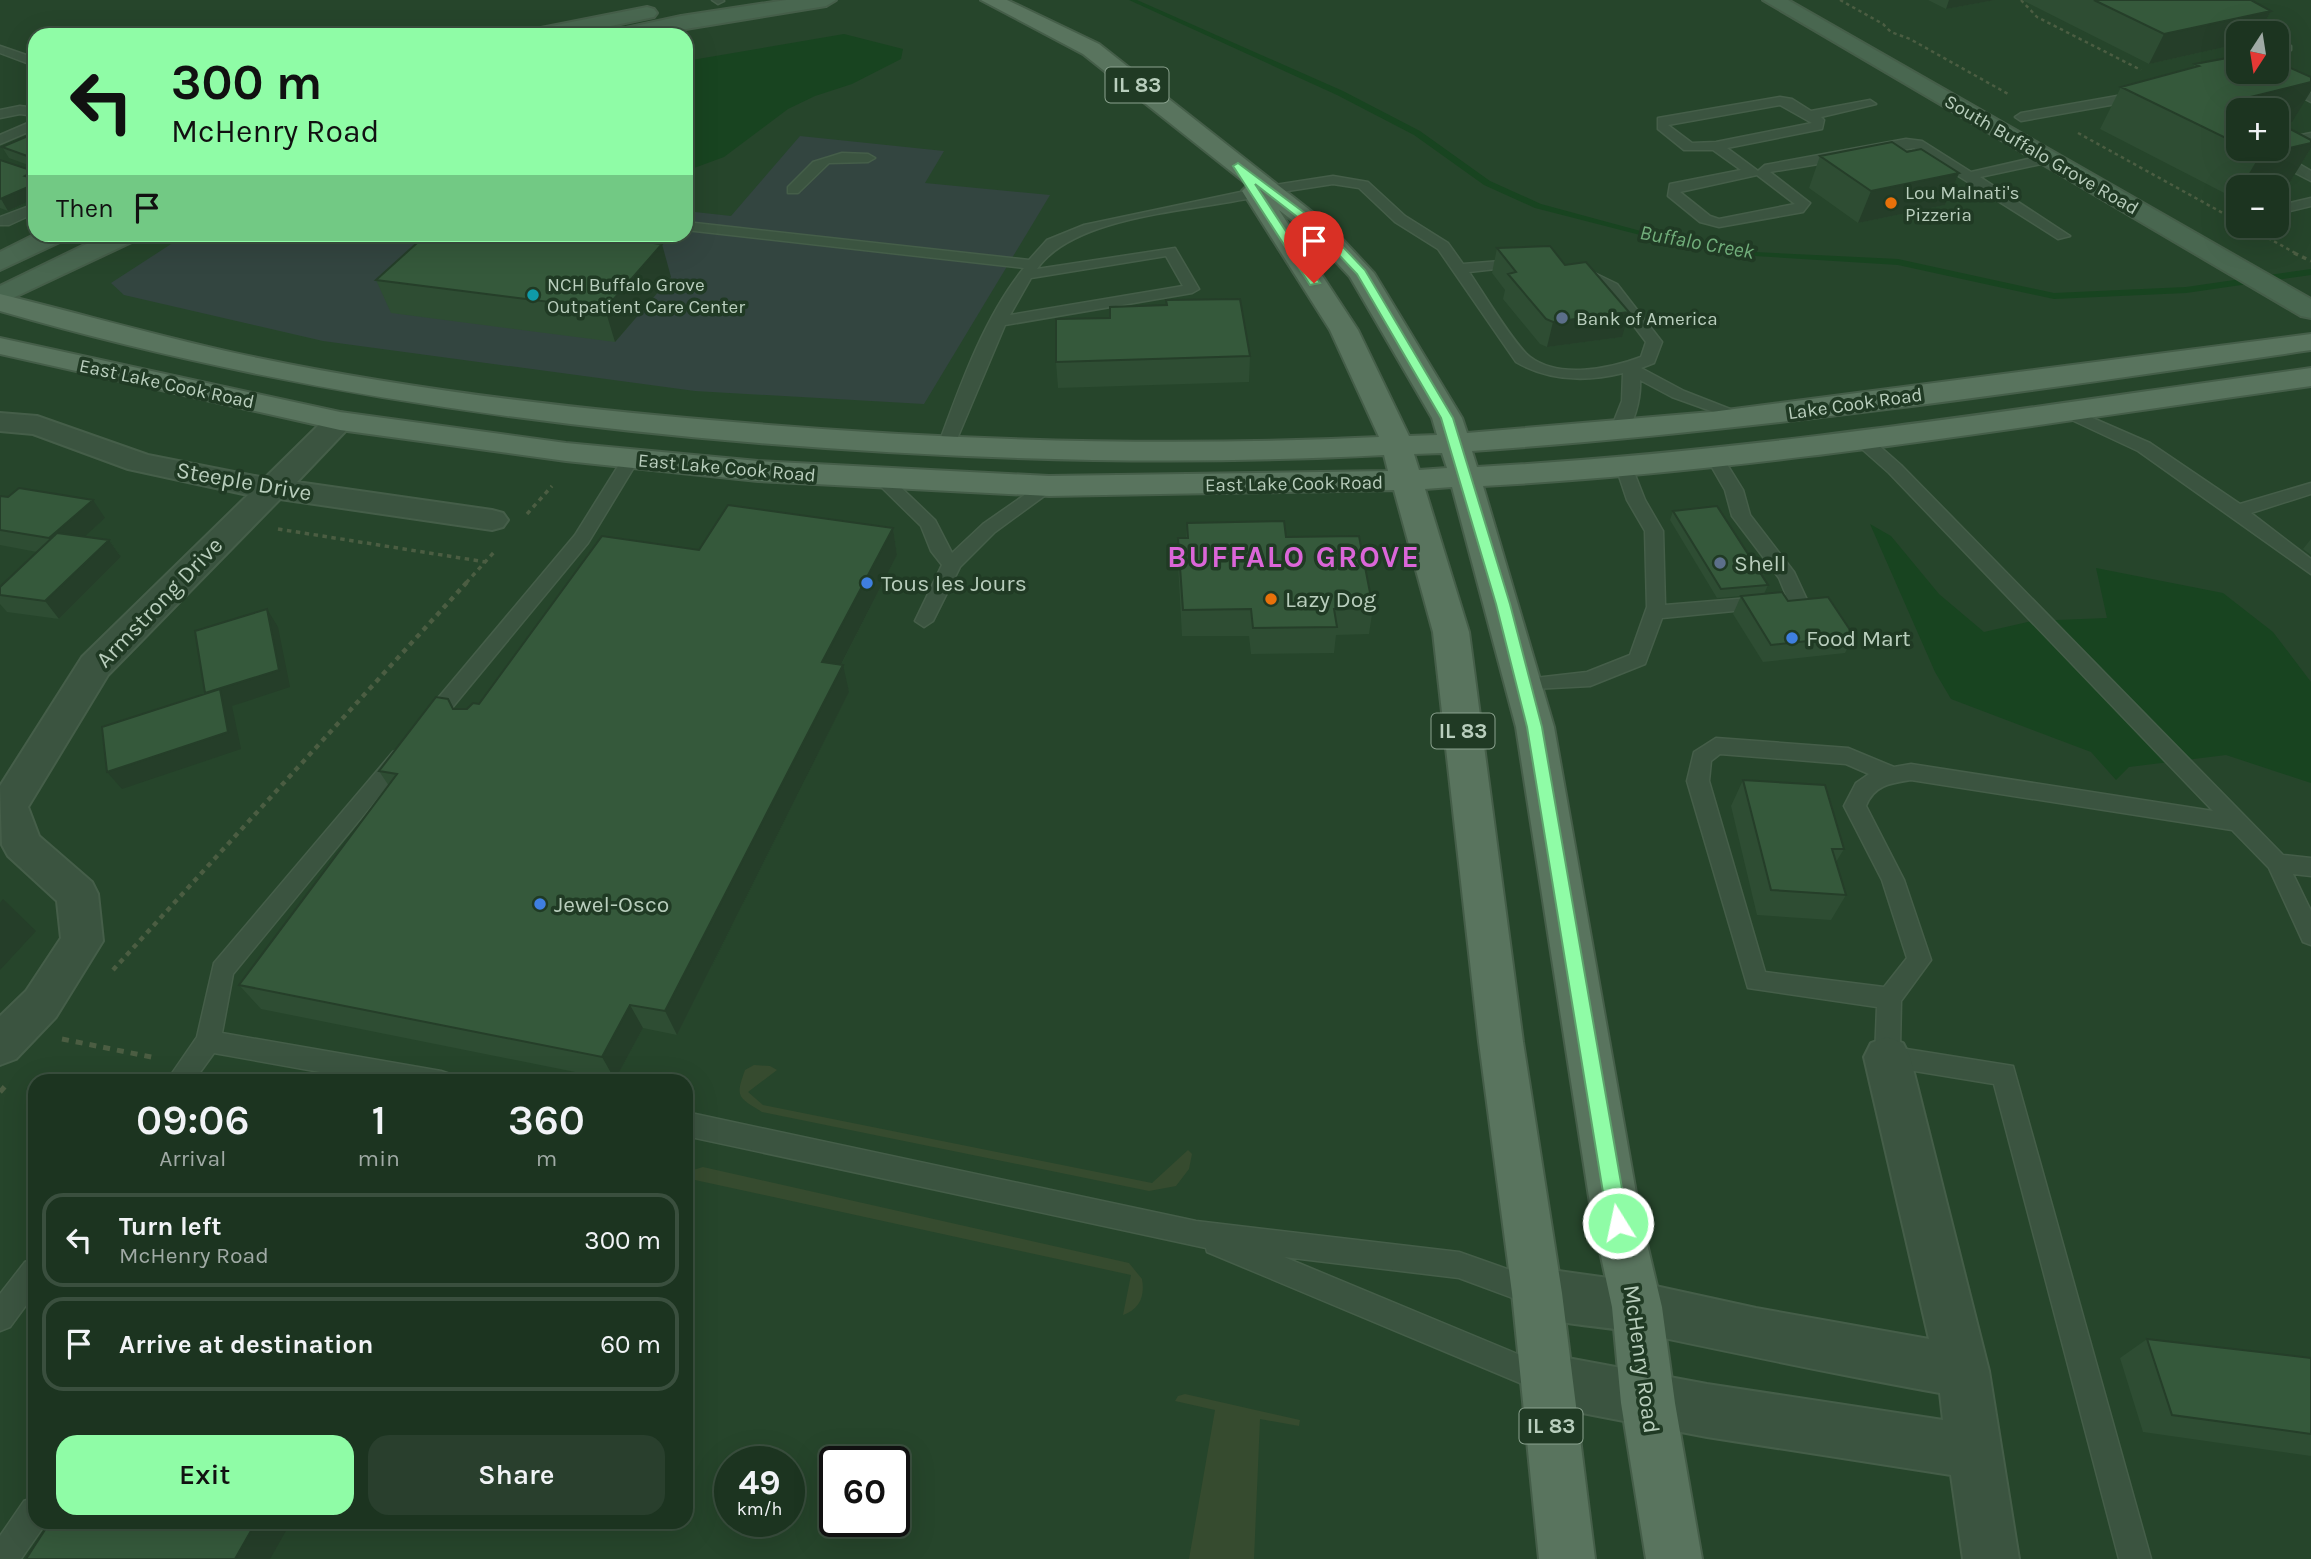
<!DOCTYPE html>
<html lang="en">
<head>
<meta charset="utf-8">
<style>
  :root { --surface:#1c3420; --page:#293f2d; --text:#f1f3f6; --muted:#a0aaa5; --line:#3a4f3e; --accent:#8ffca6 }
  body { margin:0; font-family:Karla,sans-serif; background:var(--page); color:var(--text); height:100vh; display:flex; flex-direction:column; font-size:26px; white-space:nowrap }
  * { box-sizing:border-box; margin:0 }
  p { font-size:23px; color:var(--muted) }
  .icon { flex:none; width:38px; height:38px; fill:none; stroke:currentColor; stroke-width:2; stroke-linecap:round; stroke-linejoin:round }
  .map { position:relative; flex:1; overflow:hidden }
  .panel { position:absolute; left:28px; top:1074px; width:665px; height:455px; display:flex; flex-direction:column; background:var(--surface); border-radius:21px; box-shadow:0 7px 28px #0002,0 0 0 2px var(--line) }
  .panel>* { flex:none }
  .guide { position:absolute; left:28px; top:28px; width:665px; height:214px; border-radius:21px; box-shadow:0 7px 28px #0002,0 0 0 2px var(--line); background:#8ffca6; color:#111; overflow:hidden }
  .needle { width:46px; rotate:192deg }
  .tools { position:absolute; left:2226px; top:21px; display:grid; gap:14px }
  .tools a { display:grid; place-items:center; width:63px; height:63px; border-radius:14px; background:var(--surface); box-shadow:0 7px 28px #0002,0 0 0 2px var(--line); font-size:35px }
  .speed { position:absolute; left:714px; top:1446px; display:flex; gap:14px; font-size:35px; font-weight:700; text-align:center }
  .speed>* { display:grid; place-content:center; width:91px; height:91px; border-radius:50%; background:var(--surface); box-shadow:0 7px 28px #0002,0 0 0 2px var(--line); line-height:1 }
  .speed small { font-size:18px; font-weight:400 }
  .speed .limit { border:4px solid #111; border-radius:10px; background:#fff; color:#111 }
  .pin { position:absolute; display:grid; place-items:center; width:60px; height:60px; color:#fff; margin:-72px -30px; border-radius:50% 50% 50% 0; rotate:-45deg; box-shadow:0 0 7px #0007 }
  .pin .icon { rotate:45deg }
  .me { position:absolute; width:77px; margin:-38px; rotate:350deg; stroke-linejoin:round; filter:drop-shadow(0 0 5px #0008) }
  .turn { display:flex; align-items:center; gap:24px; height:147px; padding:0 28px; font-size:32px }
  .turn .icon { width:91px; height:91px; stroke-width:2.5 }
  .turn b { display:block; font-size:49px; line-height:60px }
  .then { display:flex; align-items:center; height:66px; padding:0 28px; background:#0003; gap:14px; font-size:26px }
  .eta { display:flex; justify-content:space-evenly; align-items:center; height:119px; text-align:center }
  .eta b { font-size:42px; font-weight:600; line-height:49px }
  .cta { display:flex; gap:14px; margin-top:auto; padding:14px 28px }
  .cta a { flex:1; height:80px; border-radius:21px; background:var(--accent); color:#111; font-size:28px; font-weight:600; line-height:80px; text-align:center }
  .cta a+a { background:var(--page); color:var(--text) }
  ul { padding:0; list-style:none }
  li { display:flex; align-items:center; gap:21px; height:94px; margin:0 14px 10px; padding:0 14px; border:4px solid var(--line); border-radius:21px }
  li div { flex:1 }
  li b { display:block; font-size:26px }
  li em { font-style:normal }
  .map>svg:first-child { display:block }
  .medical { fill:#334540 }
  .green { fill:#364b2f }
  .water { fill:#184420 }
  .lines { fill:none; stroke-linecap:round; stroke-linejoin:round }
  .stream { fill:#184420; fill-rule:evenodd }
  .service-casing { stroke:#455e49; stroke-width:3 }
  .minor-casing { stroke:#455e49; stroke-width:4 }
  .secondary-casing { stroke:#455e49; stroke-width:4 }
  .primary-casing { stroke:#455e49; stroke-width:4 }
  .path-far3 { stroke:#4b5d42; stroke-width:2.5; stroke-dasharray:3.5 3.5; stroke-linecap:butt }
  .path-far2 { stroke:#4b5d42; stroke-width:3.5; stroke-dasharray:4.5 4.5; stroke-linecap:butt }
  .path-far1 { stroke:#4b5d42; stroke-width:4.5; stroke-dasharray:5 5; stroke-linecap:butt }
  .path { stroke:#4b5d42; stroke-width:5; stroke-dasharray:7 7; stroke-linecap:butt }
  .service { fill:#3b5440; fill-rule:evenodd }
  .minor { fill:#3b5440; fill-rule:evenodd }
  .secondary { fill:#496750; fill-rule:evenodd }
  .primary { fill:#59745e; fill-rule:evenodd }
  .wall { fill:#2e4d33; fill-rule:evenodd }
  .shaded-wall { fill:#253e29 }
  .building { fill:#35593b; stroke:#253e29; stroke-width:2 }
  .route { fill:#8ffca6; stroke:#5da46c; stroke-width:2 }
  .food-dot { fill:#e8710a; stroke:#203a24; stroke-width:2.5 }
  .culture-dot { fill:#0f9aa8; stroke:#203a24; stroke-width:2.5 }
  .service-dot { fill:#5c6f8a; stroke:#203a24; stroke-width:2.5 }
  .shop-dot { fill:#3f7fe0; stroke:#203a24; stroke-width:2.5 }
  .labels { text-anchor:middle; stroke-width:7; stroke-linejoin:round; paint-order:stroke }
  .far-street-label { font-size:19px; fill:#b9cebd; stroke:#203a24 }
  .far-poi-label { font-size:19px; fill:#b9cebd; stroke:#203a24; text-anchor:start }
  .shield { fill:#203a24; stroke:#8ba28f; stroke-width:2 }
  .shield-label { font-size:21px; font-weight:bold; fill:#b9cebd }
  .far-water-label { font-size:21px; font-style:italic; fill:#71ae7b; stroke:#203a24 }
  .street-label { font-size:23px; fill:#b9cebd; stroke:#203a24 }
  .poi-label { font-size:23px; fill:#b9cebd; stroke:#203a24; text-anchor:start }
  .district-label { font-size:30px; font-weight:bold; letter-spacing:2px; fill:#db66d8; stroke:#203a24 }
</style>
</head>
<body>
<div class="map">
<svg width="2311" height="1559" viewBox="0 0 2311 1559">
  <rect width="100%" height="100%" fill="#26452b"/>
  <!-- medical -->
  <path class="medical" d="M800,136L944,151L925,183L1050,195L924,404L695,391L323,341L124,295L111,283L185,235L686,234V211L731,216Z"/>
  <!-- green -->
  <path class="green" d="M754,1065L770,1066L777,1070L748,1092L763,1105L1152,1183L1188,1150L1192,1154L1189,1169L1176,1186L1149,1191L762,1112C738,1097 735,1098 745,1070Z
    M703,1167L1129,1263L1142,1279C1145,1296 1140,1309 1123,1315L1131,1275L695,1180L686,1200V1172Z
    M1185,1394L1300,1420L1299,1426L1260,1419L1254,1559H1189L1215,1410L1175,1401L1178,1396Z"/>
  <!-- water -->
  <path class="water" d="M844,34L903,49L901,59L852,84L815,96L788,109L724,157L686,171V61Z
    M1870,524L1891,536L1939,594L1984,632L2032,621L2107,618L2096,568L2223,593L2273,632L2311,682V783L2226,755L2129,767L2116,780L2091,752L1951,699L1935,672Z"/>
  <g class="lines">
    <!-- stream -->
    <path class="stream" d="M1129,0H1137L1343,91L1420,131L1490,181L1541,204L1648,233L1755,252L1898,259L2054,293L2186,287L2311,269V275L2186,293L2054,299L1898,265L1755,256L1648,237L1535,208L1484,185L1414,135L1337,95Z"/>
    <defs>
      <path id="service" d="M712,0H723L724,1L718,4Z
        M2277,38L2291,46V50L2277,53Z
        M0,46L35,58V66L0,53Z
        M2252,72H2267L2311,93V102Z
        M2140,92L2144,93V99L2021,121L2015,117L2021,113Z
        M1780,97L1792,99L1811,111L1870,100L1876,104L1821,117L1824,120L1822,129L1727,148L1758,171L1765,165L1906,139L1922,141L1971,172L2050,154L2057,158L2055,161L1980,177L2070,236L2058,239L1914,148L1770,172L1810,203L1803,212L1719,227L1700,222L1668,196L1670,184L1741,170L1713,150H1684L1658,129V118ZM1780,105L1812,123L1716,142L1692,143L1668,125ZM1757,175L1795,204L1719,219L1710,216L1680,192Z
        M20,106L35,108V116L20,114L0,118V110Z
        M35,120V129L0,144V135Z
        M2311,133V141L2296,144L2287,151L2294,161L2311,171V181L2284,167L2274,150L2287,138Z
        M842,153L868,154L875,158L868,162L829,163L798,193H788V187L813,162Z
        M1333,176L1368,182L1405,216L1448,243L1463,264L1527,259L1529,262L1522,266L1469,272C1482,291 1515,346 1530,357C1559,379 1609,369 1641,357L1646,342L1607,290L1574,272L1581,268L1586,269L1617,284L1662,342L1654,363L1641,368L1684,391L1753,418L1745,423L1739,421L1672,397L1640,380C1641,395 1635,432 1618,436L1612,435L1610,431L1622,401L1623,373C1587,382 1549,381 1516,362L1438,249L1395,222L1359,188L1333,184L1269,194L1262,190L1269,186Z
        M1255,189L1260,190V196C1198,211 1075,214 1037,269L1175,248L1199,289L1192,293L1005,325L954,446L946,451L938,446C960,386 984,317 1024,268L686,230V222L1029,260L1047,240L1084,225ZM1166,256L1183,286L1010,315L1031,278Z
        M2311,198V206L2277,214V206Z
        M35,204V213L9,225H0V217Z
        M2065,406L2150,443L2240,504L2311,483V494L2251,513L2311,559V574L2138,451L2059,414L2057,411Z
        M1861,434L1867,435L1901,465L2283,855L2311,858V876L2293,874L2311,911V945L2303,942L2269,868L2232,830L1911,780C1891,783 1874,785 1866,806L1904,880L1931,960L1901,1001L1900,1048L2013,1066L2151,1559H2119L1994,1084L1878,1065L1875,1057L1877,1007L1748,988L1687,781L1694,752L1716,738L1848,748L1894,767L1911,764L2213,811L1889,473L1855,443V435ZM1720,754L1846,764L1869,774L1856,783L1844,806L1882,880L1907,958L1884,987L1765,972L1709,781L1711,761Z
        M1714,452L1720,453L1743,490L1750,515L1794,572L1807,600L1805,604L1662,618L1645,664L1590,686L1517,690L1514,685L1517,680L1587,672L1630,655L1647,607L1645,531L1627,500L1616,467L1618,463L1624,462L1632,467L1645,500L1663,531L1665,605L1786,595L1779,578L1732,516L1725,490L1706,457Z
        M631,454L639,459L588,543L437,726H423L420,721L423,716L575,535L625,455Z
        M882,474L888,475L935,520L952,553L983,524L1043,482L1049,481L1058,486L995,532L960,567L933,621L924,627L915,621L942,565L931,551L921,526L873,479Z
        M400,749L407,752L410,757L407,762L233,974L222,1033L441,1071L450,1074L453,1082H376L214,1053L193,1082H166L197,1037L214,963L393,752Z
        M686,1112L1196,1221L1459,1252L1547,1283L1551,1293L1547,1303L1537,1307L1459,1278L1284,1257L1556,1370L1560,1380L1556,1390L1546,1394L1207,1252L1206,1248L686,1136Z
        M35,1258V1293L10,1327L0,1331V1294L25,1262Z
        M35,1497V1522L46,1523L21,1559H0V1536L24,1501Z"/>
      <path id="minor" d="M340,412L351,415L355,421L297,482L492,510L503,513L508,520L503,527L492,530L280,499L108,675L28,807L39,836L92,882L98,894L103,941L56,1017L16,1059L0,1065V1016L26,991L61,938L57,901L8,856L2,845L0,786L82,657L248,495L128,469L33,434L0,431V413L37,416L148,455L265,478L329,415Z
        M1887,1037L1903,1043L1910,1057L1989,1371L2019,1559H1963L1951,1475L1707,1437L1546,1406L1527,1399L1520,1380L1527,1361L1546,1354L1707,1384L1943,1420L1940,1393C1839,1375 1740,1354 1640,1333C1600,1325 1557,1326 1519,1311L1512,1293L1519,1275L1537,1268L1637,1282L1756,1308L1929,1339L1864,1057L1871,1043Z"/>
      <path id="secondary" d="M786,0H836L826,6L649,35H609L612,31L681,16Z
        M1763,0H1788L2311,299V318L2301,316Z
        M647,7L654,9L657,13L654,17L568,35H526L536,29Z
        M36,234H69L66,239L0,270V252Z
        M107,234H141L138,239L0,304V286Z"/>
      <path id="primary" d="M981,0H1007L1099,44L1330,226L1374,273L1462,418L1467,433L1711,412L2311,334V350C2033,391 1753,431 1472,451L1477,467C1757,452 2034,406 2311,368V386C2036,424 1761,471 1483,486L1554,727L1639,1210L1662,1307L1675,1403L1702,1559H1646L1621,1403L1612,1307L1591,1210L1516,727L1452,487L1425,489L1469,632L1523,1042L1562,1293L1595,1559H1539L1512,1293L1479,1042L1433,632L1394,490L1049,496L758,481L566,461L340,430L0,354V338L340,412L566,443L758,461L1049,476L1388,471L1384,455C1176,466 967,460 759,443C502,422 248,383 0,311V294C86,315 171,340 258,358C422,392 590,411 757,424C963,441 1172,447 1379,437L1330,330L1242,191L1248,185L1083,54ZM1279,210L1312,236L1350,277L1432,418L1437,435L1409,436L1358,330ZM1442,453L1447,468L1419,470L1414,454Z"/>
    </defs>
    <!-- service casing -->
    <use href="#service" class="service-casing"/>
    <!-- minor casing -->
    <use href="#minor" class="minor-casing"/>
    <!-- secondary casing -->
    <use href="#secondary" class="secondary-casing"/>
    <!-- primary casing -->
    <use href="#primary" class="primary-casing"/>
    <!-- path-far3 -->
    <path class="path-far3" d="M1840,0L1883,24L1891,32L1910,39L2010,95
      M2021,0L2037,17L2141,70
      M2078,133L2297,254"/>
    <!-- path-far2 -->
    <path class="path-far2" d="M2294,253L2311,261
      M527,514L552,486
      M278,529L486,562
      M466,583L496,550"/>
    <!-- path-far1 -->
    <path class="path-far1" d="M113,970L468,581"/>
    <!-- path -->
    <path class="path" d="M62,1039L156,1058
      M0,1092L7,1084"/>
    <!-- service -->
    <use href="#service" class="service"/>
    <!-- minor -->
    <use href="#minor" class="minor"/>
    <!-- secondary -->
    <use href="#secondary" class="secondary"/>
    <!-- primary -->
    <use href="#primary" class="primary"/>
  </g>
  <!-- wall -->
  <path class="wall" d="M1928,0H1995L1946,9Z
    M2022,0H2251L2271,11L2259,33H2238V44L2149,64Z
    M2195,64L2292,122L2282,125L2311,140V148L2288,185L2277,188L2238,187V197L2234,198L2100,129L2121,87L2193,68ZM2238,110L2277,149H2238Z
    M35,133V198L8,211L0,208V160L27,169L31,166L9,158L2,147Z
    M1907,152L1959,173L1945,205L1858,223L1809,188L1820,156Z
    M1497,248L1622,337L1547,347L1540,344L1503,299L1505,290L1492,273Z
    M671,277L615,342L391,313L376,280Z
    M1250,356L1249,382L1058,388L1056,362Z
    M0,496L105,518L84,536L109,540L121,557L59,619L7,612L0,604V587L37,552L0,545Z
    M1673,511L1768,585L1764,594L1788,601L1854,636L1845,653L1763,662L1733,614L1741,596L1717,598L1670,520Z
    M1187,523L1286,537L1373,608L1369,634L1336,635L1334,653L1251,654L1249,636H1182L1178,564V538H1186Z
    M893,528L897,555L841,665L849,692L677,1035L643,1028L615,1080L261,1009L239,985L389,786L379,771L454,709H467L479,704Z
    M2311,539V555L2303,549Z
    M1743,780L1844,849L1836,862L1846,895L1831,920L1757,915L1731,806Z
    M2147,1339L2311,1358V1456L2143,1432L2120,1358Z"/>
  <!-- shaded-wall -->
  <path class="shaded-wall" d="M1949,0H1995L1946,9Z
    M2271,11L2259,33H2238V44L2149,64L2164,34Z
    M2311,82V91L2292,122L2277,126V110H2238L2234,101Z
    M2311,143V148L2288,185L2277,188L2241,187L2260,155Z
    M35,171V198L8,211L1,199L25,176Z
    M1959,173L1945,205L1858,223L1871,191Z
    M662,244L671,277L615,342L605,309Z
    M1629,312L1622,337L1547,347L1553,322Z
    M93,500L105,518L63,556L49,538Z
    M893,528L897,555L829,688L822,662Z
    M109,540L121,557L59,619L45,601Z
    M267,609L278,627L290,687L232,706L241,749L122,789L107,772L218,710L205,693Z
    M843,665L849,692L677,1035L665,1011Z
    M3,899L36,931L0,970V903Z
    M630,1005L643,1028L615,1080L602,1057Z
    M256,1522H291L270,1559H235Z"/>
  <!-- building -->
  <path class="building" d="M2094,0H2251L2271,11L2164,34Z
    M2238,56V72H2277V62L2311,77V82L2234,101L2253,110H2238V144L2121,87L2199,66L2195,64Z
    M2277,122L2311,140V143L2260,155L2248,149H2277Z
    M35,133V171L25,176L35,179V184L0,199V160L27,169L31,167L30,157L2,147Z
    M1892,142L1907,152L1921,149L1959,173L1871,191L1820,156Z
    M427,234H577L662,244L605,309L376,280Z
    M1550,246L1565,265L1586,262L1629,312L1553,322L1546,319L1508,274L1516,272L1497,248Z
    M1240,299L1250,356L1056,362V319L1110,318V307L1167,305L1166,300Z
    M19,488L93,500L49,538L0,530V496L8,497Z
    M728,505L893,528L822,662L843,665L665,1011L630,1005L602,1057L239,985L397,774L379,771L436,697L448,699L453,709H467L473,703L479,704L602,536L699,550Z
    M1717,506L1768,585L1721,589L1673,511Z
    M1284,521L1286,537L1359,536L1373,608L1334,609L1337,627L1253,628L1251,609L1183,610L1178,538H1188L1187,523Z
    M57,533L109,540L45,601L0,595V587Z
    M1782,592L1788,601L1828,597L1854,636L1771,645L1741,596Z
    M267,609L279,670L205,693L195,631Z
    M220,689L228,732L107,772L102,727Z
    M1743,780L1825,785L1844,849H1832L1846,895L1771,890Z
    M2147,1339L2311,1358V1434L2172,1415Z
    M50,1522H256L235,1559H26Z"/>
  <!-- route -->
  <path class="route" d="M1238,163L1325,228L1365,270L1453,418L1510,604L1542,727L1628,1223L1625,1230L1618,1233L1611,1230L1608,1223L1527,727L1496,604L1441,418L1357,274L1318,233L1255,184L1320,283L1310,285L1233,166Z"/>
  <!-- markers -->
  <g class="food-dot">
    <circle cx="1891" cy="203" r="7"/>
    <circle cx="1271" cy="599" r="7"/>
  </g>
  <circle class="culture-dot" cx="533" cy="295" r="7"/>
  <g class="service-dot">
    <circle cx="1562" cy="318" r="7"/>
    <circle cx="1720" cy="563" r="7"/>
  </g>
  <g class="shop-dot">
    <circle cx="867" cy="583" r="7"/>
    <circle cx="1792" cy="638" r="7"/>
    <circle cx="540" cy="904" r="7"/>
  </g>
  <g class="labels">
    <!-- far-street labels -->
    <g class="far-street-label">
      <text transform="translate(2042 154) rotate(30)" y="7">South Buffalo Grove Road</text>
      <text transform="translate(167 383) rotate(12)" y="7">East Lake Cook Road</text>
      <text transform="translate(1855 403) rotate(-8)" y="7">Lake Cook Road</text>
      <text transform="translate(727 467) rotate(5)" y="7">East Lake Cook Road</text>
      <text transform="translate(1294 483) rotate(-1)" y="7">East Lake Cook Road</text>
    </g>
    <!-- far-poi labels -->
    <g class="far-poi-label">
      <text x="1905" y="199">Lou Malnati's<tspan x="1905" dy="22">Pizzeria</tspan></text>
      <text x="547" y="291">NCH Buffalo Grove<tspan x="547" dy="22">Outpatient Care Center</tspan></text>
      <text x="1576" y="325">Bank of America</text>
    </g>
    <!-- shield labels -->
    <g class="shield">
      <rect x="1105.5" y="67.5" width="63" height="35" rx="5"/>
      <rect x="1431.5" y="713.5" width="63" height="35" rx="5"/>
      <rect x="1519.5" y="1408.5" width="63" height="35" rx="5"/>
    </g>
    <g class="shield-label">
      <text x="1137" y="92">IL 83</text>
      <text x="1463" y="738">IL 83</text>
      <text x="1551" y="1433">IL 83</text>
    </g>
    <!-- far-water labels -->
    <g class="far-water-label">
      <text transform="translate(1697 242) rotate(10)" y="7">Buffalo Creek</text>
    </g>
    <!-- street labels -->
    <g class="street-label">
      <text transform="translate(244 481) rotate(10)" y="8">Steeple Drive</text>
      <text transform="translate(159 602) rotate(-46)" y="8">Armstrong Drive</text>
      <text transform="translate(1642 1359) rotate(82)" y="8">McHenry Road</text>
    </g>
    <!-- poi labels -->
    <g class="poi-label">
      <text x="1734" y="571">Shell</text>
      <text x="881" y="591">Tous les Jours</text>
      <text x="1285" y="607">Lazy Dog</text>
      <text x="1806" y="646">Food Mart</text>
      <text x="554" y="912">Jewel-Osco</text>
    </g>
    <!-- district labels -->
    <g class="district-label">
      <text x="1294" y="567">BUFFALO GROVE</text>
    </g>
  </g>
</svg>
<div class="tools">
<a><svg class="needle" viewBox="-14 -14 28 28"><path d="M0-13l5 13h-10z" fill="#e53935"/><path d="M0 13l5-13h-10z" fill="#a0aaa5"/></svg></a>
<a>+</a>
<a>−</a>
</div>
<div class="speed"><div>49<small>km/h</small></div><div class="limit">60</div></div>
<div class="pin" style="left:1314px;top:283px;background:#d93025"><svg class="icon" aria-label="arrive" viewBox="0 0 24 24"><path d="M6 21V4h12l-3 4 3 4H6"/></svg></div>
<svg class="me" style="left:1618px;top:1223px" viewBox="-20 -20 40 40"><circle r="17" fill="#8ffca6" stroke="#fff" stroke-width="3"/><path d="M0-11L8 9 0 5-8 9z" fill="#fff"/></svg>
<div class="guide">
<div class="turn"><svg class="icon" aria-label="left" viewBox="0 0 24 24"><path d="M17 20v-9H6M10 6l-5 5 5 5"/></svg><div><b>300 m</b>McHenry Road</div></div>
<div class="then">Then<svg class="icon" aria-label="arrive" viewBox="0 0 24 24"><path d="M6 21V4h12l-3 4 3 4H6"/></svg></div>
</div>
<section class="panel">
<div class="eta">
<div><b>09:06</b><p>Arrival</p></div>
<div><b>1</b><p>min</p></div>
<div><b>360</b><p>m</p></div>
</div>
<ul>
<li><svg class="icon" aria-label="left" viewBox="0 0 24 24"><path d="M17 20v-9H6M10 6l-5 5 5 5"/></svg><div><b>Turn left</b><p>McHenry Road</p></div><em>300 m</em></li>
<li><svg class="icon" aria-label="arrive" viewBox="0 0 24 24"><path d="M6 21V4h12l-3 4 3 4H6"/></svg><div><b>Arrive at destination</b></div><em>60 m</em></li>
</ul>
<div class="cta"><a>Exit</a><a>Share</a></div>
</section>
</div>
</body>
</html>
